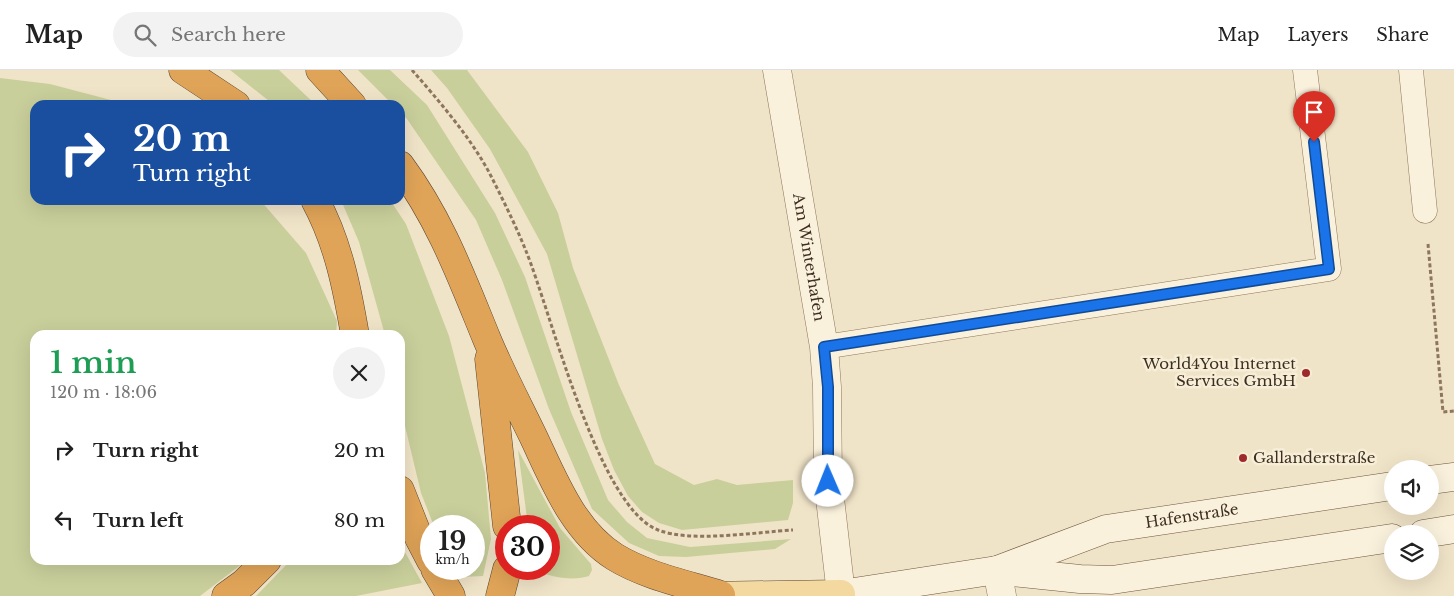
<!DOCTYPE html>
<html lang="en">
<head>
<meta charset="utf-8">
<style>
  :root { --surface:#fff; --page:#f2f2f2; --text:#222; --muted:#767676; --line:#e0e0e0 }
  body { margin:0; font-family:"Libre Baskerville",serif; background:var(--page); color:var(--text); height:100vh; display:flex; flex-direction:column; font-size:19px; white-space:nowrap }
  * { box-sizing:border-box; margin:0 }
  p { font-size:16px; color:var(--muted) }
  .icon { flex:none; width:28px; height:28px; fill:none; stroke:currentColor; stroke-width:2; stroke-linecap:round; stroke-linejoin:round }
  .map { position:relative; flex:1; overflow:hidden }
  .side { position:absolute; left:30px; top:260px; width:375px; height:235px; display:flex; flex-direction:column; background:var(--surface); border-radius:15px; box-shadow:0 5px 20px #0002 }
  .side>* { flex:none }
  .top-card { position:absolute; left:30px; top:30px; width:375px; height:105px; border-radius:15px; box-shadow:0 5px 20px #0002; background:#1a4fa0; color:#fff; overflow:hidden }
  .fabs { position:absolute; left:1384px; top:390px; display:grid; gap:10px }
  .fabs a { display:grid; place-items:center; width:55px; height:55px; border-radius:50%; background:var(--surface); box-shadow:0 5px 20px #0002; font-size:25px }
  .speed { position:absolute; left:420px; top:445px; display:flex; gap:10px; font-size:25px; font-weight:700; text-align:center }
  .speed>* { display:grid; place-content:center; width:65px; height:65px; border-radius:50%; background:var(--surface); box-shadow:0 5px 20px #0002; line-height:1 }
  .speed small { font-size:12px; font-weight:400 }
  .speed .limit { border:8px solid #d22; background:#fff; color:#111 }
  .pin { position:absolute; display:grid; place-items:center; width:42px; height:42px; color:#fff; margin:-51px -21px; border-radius:50% 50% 50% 0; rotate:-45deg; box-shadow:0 0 5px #0007 }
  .pin .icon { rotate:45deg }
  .me { position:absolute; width:55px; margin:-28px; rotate:359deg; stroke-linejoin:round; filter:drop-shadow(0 0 4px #0008) }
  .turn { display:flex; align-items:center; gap:18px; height:105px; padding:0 20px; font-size:22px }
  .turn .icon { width:65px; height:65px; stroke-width:2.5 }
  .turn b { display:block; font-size:35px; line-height:42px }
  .round { display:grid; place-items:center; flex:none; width:52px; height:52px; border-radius:26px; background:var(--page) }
  .summary { display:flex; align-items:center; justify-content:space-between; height:85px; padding:0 20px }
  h1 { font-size:30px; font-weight:600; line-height:38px; color:#1e9e55 }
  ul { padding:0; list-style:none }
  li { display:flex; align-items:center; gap:15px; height:70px; padding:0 20px }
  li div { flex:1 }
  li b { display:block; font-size:19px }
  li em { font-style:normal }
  header { display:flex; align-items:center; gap:30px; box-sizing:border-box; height:70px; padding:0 25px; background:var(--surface); border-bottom:1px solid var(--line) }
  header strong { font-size:24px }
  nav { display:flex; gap:28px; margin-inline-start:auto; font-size:18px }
  .search { width:350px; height:45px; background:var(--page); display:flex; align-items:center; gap:12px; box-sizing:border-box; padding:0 18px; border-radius:28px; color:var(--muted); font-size:19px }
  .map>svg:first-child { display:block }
  .green { fill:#c9cf9b }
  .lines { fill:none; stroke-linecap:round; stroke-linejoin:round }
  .lane-casing { stroke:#8d765c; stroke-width:25 }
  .street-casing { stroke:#8d765c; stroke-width:29 }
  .secondary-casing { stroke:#6f573f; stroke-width:29 }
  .primary-casing { stroke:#5b4430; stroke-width:29 }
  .highway-casing { stroke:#5b4430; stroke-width:29 }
  .path { stroke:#8d765c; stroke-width:3; stroke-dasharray:4 2.5; stroke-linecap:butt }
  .lane { stroke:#faf1dc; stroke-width:24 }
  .street { stroke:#faf1dc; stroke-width:28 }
  .secondary { stroke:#faf1dc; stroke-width:28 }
  .primary { stroke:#f3d9a0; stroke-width:28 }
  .highway { stroke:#e0a458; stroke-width:28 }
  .route-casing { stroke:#114b97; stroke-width:12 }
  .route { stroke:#1a73e8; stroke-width:9 }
  .poi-dot { fill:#9e2a2b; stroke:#f7eed8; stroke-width:2 }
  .labels { text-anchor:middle; stroke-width:5; stroke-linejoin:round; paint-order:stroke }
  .street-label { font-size:15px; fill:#3d2e20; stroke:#f7eed8 }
  .poi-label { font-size:15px; fill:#3d2e20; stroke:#f7eed8; text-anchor:end }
</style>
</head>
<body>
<header>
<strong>Map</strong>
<div class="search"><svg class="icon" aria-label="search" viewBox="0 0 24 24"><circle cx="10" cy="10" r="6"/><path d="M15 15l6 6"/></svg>Search here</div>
<nav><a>Map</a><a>Layers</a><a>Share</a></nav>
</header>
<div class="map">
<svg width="1454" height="526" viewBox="0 0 1454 526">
  <rect width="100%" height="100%" fill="#f0e4c8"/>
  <!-- green -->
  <path class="green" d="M230,0H279L316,35H274Z
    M358,0H390L427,35L495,143L525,207L571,342L608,430L627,452L647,468L690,477L791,469L775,479L686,487L659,486L629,473L592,439L549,339L502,210L476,150L407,49L400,42V35H393Z
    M431,0H467L528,82L558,143L573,198L619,315L655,394L694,415L717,409L737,415L793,410V433L788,450L682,460L659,453L642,442L628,426L614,400L602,369L547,184L490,79L447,18Z
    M0,8L50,14L130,35H35V130H260L306,183L337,251L336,265H35V490H247L200,526H0Z
    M341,130H390L406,154L449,266L485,403L491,469L483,506L462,507L457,499H474V456H434L421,423L400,335V265H385L359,172Z
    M518,380L560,458L591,494L592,500L589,506C575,511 548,508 537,499H549V456H528Z
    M400,473L422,513L356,526H256L291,490H400Z"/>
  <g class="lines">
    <defs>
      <path id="lane" d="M1411,0L1425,141
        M824,277L1329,199L1305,0"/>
      <g id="street">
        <path id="s1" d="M777,0L824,277L827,317L828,411L841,524"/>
        <path d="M997,500L1002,526"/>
      </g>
      <g id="secondary">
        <path d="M1430,410L1454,407"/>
        <path d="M1423,464L1454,459"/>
        <path d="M1001,501L1080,509L1112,510L1392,468"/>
        <path id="s2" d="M841,524L997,500L1106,459L1392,416"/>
      </g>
      <path id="primary" d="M704,526L841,524"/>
      <path id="highway" d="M183,0L236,35
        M320,0L352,35
        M400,95C440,149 461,206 486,267C500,301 517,333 533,366C553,408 573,461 615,487C646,506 686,514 721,525
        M315,130C338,172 347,218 355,265
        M489,289L507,456
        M400,420L419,468L431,491
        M435,499L451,526
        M226,526L244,513L267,490
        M500,526L507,499"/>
    </defs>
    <!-- lane casing -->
    <use href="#lane" class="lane-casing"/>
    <!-- street casing -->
    <use href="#street" class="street-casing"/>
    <!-- secondary casing -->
    <use href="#secondary" class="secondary-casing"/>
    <!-- primary casing -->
    <use href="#primary" class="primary-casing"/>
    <!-- highway casing -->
    <use href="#highway" class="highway-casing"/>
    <!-- path -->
    <path class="path" d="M412,0C439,31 472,69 491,106C503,130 516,156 526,181C551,242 598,437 658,460C692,473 756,462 793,460
      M1428,174L1443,342L1454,341"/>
    <!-- lane -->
    <use href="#lane" class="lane"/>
    <!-- street -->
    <use href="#street" class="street"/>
    <!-- secondary -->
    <use href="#secondary" class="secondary"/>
    <!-- primary -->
    <use href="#primary" class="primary"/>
    <!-- highway -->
    <use href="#highway" class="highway"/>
  </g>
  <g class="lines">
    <defs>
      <path id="route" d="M828,411V317L824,277L1329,199L1314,72"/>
    </defs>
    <!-- route casing -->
    <use href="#route" class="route-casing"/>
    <!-- route -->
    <use href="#route" class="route"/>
  </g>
  <!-- markers -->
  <g class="poi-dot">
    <circle cx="1306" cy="303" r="5"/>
    <circle cx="1243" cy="388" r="5"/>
  </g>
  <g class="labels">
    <!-- street labels -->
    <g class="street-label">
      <text dy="5" stroke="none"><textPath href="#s1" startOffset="190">Am Winterhafen</textPath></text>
      <text dy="5" stroke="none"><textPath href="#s2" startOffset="361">Hafenstraße</textPath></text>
    </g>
    <!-- poi labels -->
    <g class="poi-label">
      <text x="1296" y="299">World4You Internet<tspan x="1296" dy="17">Services GmbH</tspan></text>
      <text x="1253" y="393" text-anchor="start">Gallanderstraße</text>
    </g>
  </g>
</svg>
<div class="fabs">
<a><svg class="icon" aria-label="sound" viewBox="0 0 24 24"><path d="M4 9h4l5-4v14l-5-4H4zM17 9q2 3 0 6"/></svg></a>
<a><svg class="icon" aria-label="layers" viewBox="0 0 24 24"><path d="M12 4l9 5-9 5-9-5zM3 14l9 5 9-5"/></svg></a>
</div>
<div class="speed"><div>19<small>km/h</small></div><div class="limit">30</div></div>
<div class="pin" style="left:1314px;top:72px;background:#d93025"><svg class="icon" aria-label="arrive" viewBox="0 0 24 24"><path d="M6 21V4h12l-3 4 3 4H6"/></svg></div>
<svg class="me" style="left:828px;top:411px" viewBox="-20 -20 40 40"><circle r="19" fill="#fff"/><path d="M0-13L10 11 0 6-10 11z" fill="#1a73e8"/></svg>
<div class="top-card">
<div class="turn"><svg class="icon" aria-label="right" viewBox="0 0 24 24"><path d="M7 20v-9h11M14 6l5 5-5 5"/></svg><div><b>20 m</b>Turn right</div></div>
</div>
<section class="side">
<div class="summary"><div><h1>1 min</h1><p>120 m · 18:06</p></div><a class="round"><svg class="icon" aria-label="close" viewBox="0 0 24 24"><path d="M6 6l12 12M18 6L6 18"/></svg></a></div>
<ul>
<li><svg class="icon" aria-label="right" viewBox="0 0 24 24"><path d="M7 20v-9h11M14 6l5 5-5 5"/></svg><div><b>Turn right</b></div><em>20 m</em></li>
<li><svg class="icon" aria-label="left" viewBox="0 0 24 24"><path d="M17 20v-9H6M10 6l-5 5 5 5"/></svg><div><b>Turn left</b></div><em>80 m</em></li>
</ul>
</section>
</div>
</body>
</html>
